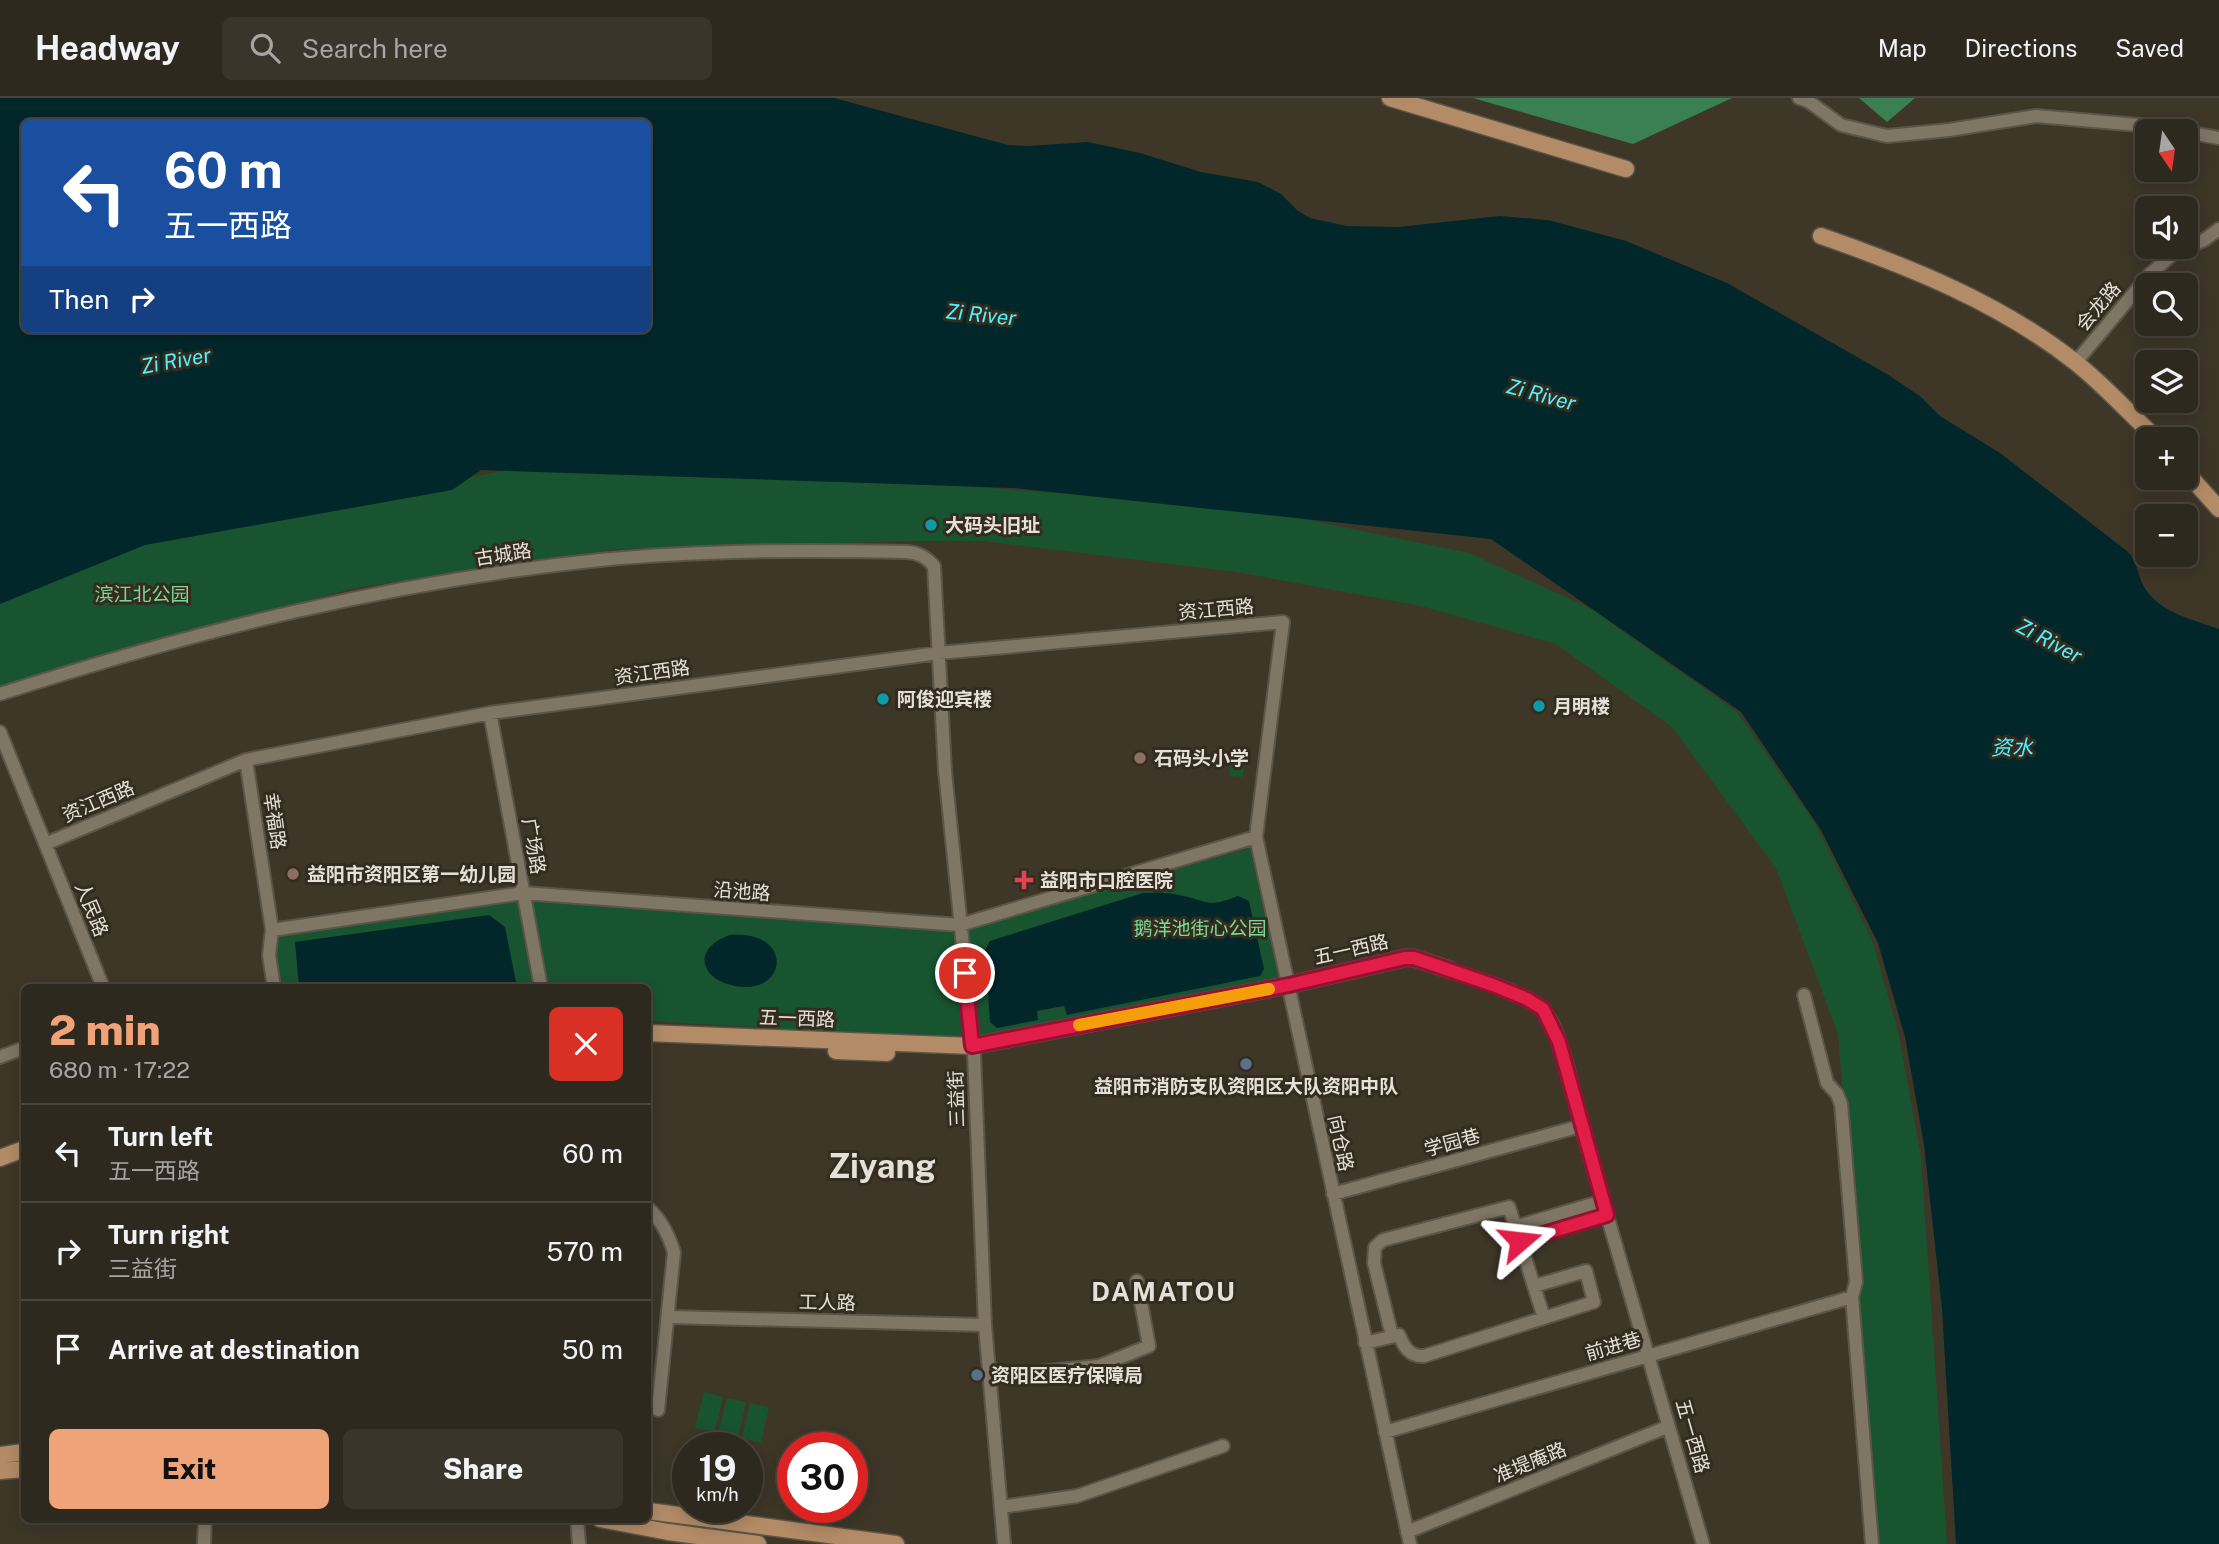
<!DOCTYPE html>
<html lang="en">
<head>
<meta charset="utf-8">
<style>
  :root { --surface:#2e291e; --page:#3a352b; --text:#f1f3f6; --muted:#a7a6a4; --line:#49453c; --accent:#f0a278 }
  body { margin:0; font-family:"Public Sans","Noto Sans SC",sans-serif; background:var(--page); color:var(--text); height:100vh; display:flex; flex-direction:column; font-size:26px; white-space:nowrap }
  * { box-sizing:border-box; margin:0 }
  p { font-size:23px; color:var(--muted) }
  .icon { flex:none; width:38px; height:38px; fill:none; stroke:currentColor; stroke-width:2; stroke-linecap:round; stroke-linejoin:round }
  .map { position:relative; flex:1; overflow:hidden }
  .sheet { position:absolute; left:21px; top:886px; width:630px; height:539px; display:flex; flex-direction:column; background:var(--surface); border-radius:10px; box-shadow:0 4px 18px #0003,0 0 0 2px var(--line) }
  .sheet>* { flex:none }
  .banner { position:absolute; left:21px; top:21px; width:630px; height:214px; border-radius:10px; box-shadow:0 4px 18px #0003,0 0 0 2px var(--line); background:#1a4fa0; color:#fff; overflow:hidden }
  .needle { width:46px; rotate:167deg }
  .buttons { position:absolute; left:2135px; top:21px; display:grid; gap:14px }
  .buttons a { display:grid; place-items:center; width:63px; height:63px; border-radius:10px; background:var(--surface); box-shadow:0 4px 18px #0003,0 0 0 2px var(--line); font-size:35px }
  .speed { position:absolute; left:672px; top:1334px; display:flex; gap:14px; font-size:35px; font-weight:700; text-align:center }
  .speed>* { display:grid; place-content:center; width:91px; height:91px; border-radius:50%; background:var(--surface); box-shadow:0 4px 18px #0003,0 0 0 2px var(--line); line-height:1 }
  .speed small { font-size:18px; font-weight:400 }
  .speed .limit { border:10px solid #d22; background:#fff; color:#111 }
  .pin { position:absolute; display:grid; place-items:center; width:60px; height:60px; color:#fff; margin:-30px; border:4px solid #fff; border-radius:50%; box-shadow:0 2px 7px #0007 }
  .me { position:absolute; width:77px; margin:-38px; rotate:73deg; stroke-linejoin:round; filter:drop-shadow(0 0 5px #0008) }
  .turn { display:flex; align-items:center; gap:24px; height:147px; padding:0 28px; font-size:32px }
  .turn .icon { width:91px; height:91px; stroke-width:2.5 }
  .turn b { display:block; font-size:49px; line-height:60px }
  .then { display:flex; align-items:center; height:66px; padding:0 28px; background:#0003; gap:14px; font-size:26px }
  .round { display:grid; place-items:center; flex:none; width:74px; height:74px; border-radius:10px; background:var(--page) }
  .head { display:flex; align-items:center; justify-content:space-between; height:119px; padding:0 28px }
  h1 { font-size:42px; font-weight:800; line-height:52px; color:var(--accent) }
  .primary-button { display:flex; gap:14px; margin-top:auto; padding:14px 28px }
  .primary-button a { flex:1; height:80px; border-radius:10px; background:var(--accent); color:#111; font-size:28px; font-weight:800; line-height:80px; text-align:center }
  .primary-button a+a { background:var(--page); color:var(--text) }
  ul { padding:0; list-style:none }
  li { display:flex; align-items:center; gap:21px; height:98px; padding:0 28px; border-top:2px solid var(--line) }
  li div { flex:1 }
  li b { display:block; font-size:26px }
  li em { font-style:normal }
  header { display:flex; align-items:center; gap:42px; box-sizing:border-box; height:98px; padding:0 35px; background:var(--surface); border-bottom:2px solid var(--line) }
  header strong { font-size:33px }
  nav { display:flex; gap:38px; margin-inline-start:auto; font-size:24px }
  .search { width:490px; height:63px; background:var(--page); display:flex; align-items:center; gap:18px; box-sizing:border-box; padding:0 24px; border-radius:10px; color:var(--muted); font-size:26px }
  .map>svg:first-child { display:block }
  .green { fill:#18542f }
  .forest { fill:#3a8052 }
  .water { fill:#02272a; fill-rule:evenodd }
  .lines { fill:none; stroke-linecap:round; stroke-linejoin:round }
  .minor-casing { stroke:#5b5548; stroke-width:16 }
  .major-casing { stroke:#5b5548; stroke-width:19 }
  .minor { stroke:#7f7666; stroke-width:12 }
  .major { stroke:#b38c67; stroke-width:16 }
  .route-casing { stroke:#92132f; stroke-width:18 }
  .route { stroke:#e11d48; stroke-width:12 }
  .slow { stroke:#f59e0b; stroke-width:12 }
  .culture-dot { fill:#0f9aa8; stroke:#342c1e; stroke-width:2.5 }
  .education-dot { fill:#8d6e63; stroke:#342c1e; stroke-width:2.5 }
  .health-dot { fill:#e0444e; stroke:#342c1e; stroke-width:2.5 }
  .service-dot { fill:#5c6f8a; stroke:#342c1e; stroke-width:2.5 }
  .labels { text-anchor:middle; stroke-width:6; stroke-linejoin:round; paint-order:stroke }
  .street-label { font-size:19px; fill:#e6e1d8; stroke:#342c1e }
  .poi-label { font-size:19px; font-weight:bold; fill:#e6e1d8; stroke:#342c1e; text-anchor:start }
  .park-label { font-size:19px; fill:#79da98; stroke:#342c1e }
  .water-label { font-size:21px; font-style:italic; fill:#51f1ff; stroke:#342c1e }
  .district-label { font-size:26px; font-weight:bold; letter-spacing:2px; fill:#e6e1d8; stroke:#342c1e }
  .town-label { font-size:33px; font-weight:bold; fill:#e6e1d8; stroke:#342c1e }
</style>
</head>
<body>
<header>
<strong>Headway</strong>
<div class="search"><svg class="icon" aria-label="search" viewBox="0 0 24 24"><circle cx="10" cy="10" r="6"/><path d="M15 15l6 6"/></svg>Search here</div>
<nav><a>Map</a><a>Directions</a><a>Saved</a></nav>
</header>
<div class="map">
<svg width="2219" height="1446" viewBox="0 0 2219 1446">
  <rect width="100%" height="100%" fill="#3e3728"/>
  <!-- green -->
  <path class="green" d="M563,361L1236,407L1469,455L1590,510L1737,614L1816,727L1872,841L1898,933L1921,1059L1947,1446H1879L1838,936L1776,770L1672,629L1556,546L1421,508L1236,474L984,443H914L617,451L355,490L47,573L0,591V496L123,449Z
    M1232,653L1245,654L1243,679L1229,678Z
    M1250,750L1279,880L967,941L648,923V889H281L273,839L519,802L960,832Z
    M704,1294L723,1299L715,1334L695,1330Z
    M727,1300L746,1304L738,1340L718,1335Z
    M750,1305L769,1309L761,1345L742,1340Z"/>
  <!-- forest -->
  <path class="forest" d="M1473,0H1732L1633,46Z
    M1859,0H1915L1887,24Z"/>
  <!-- water -->
  <path class="water" d="M0,0H834L1008,47L1028,48L1088,44L1140,55L1201,74L1258,84L1281,96L1298,113L1310,120L1347,128L1398,129L1500,118L1548,122L1626,143L1727,185L1887,276L1921,299L1940,318L2000,355L2127,453C2137,463 2137,475 2143,487C2158,515 2192,521 2219,531V1446H1956L1942,1211L1924,1047L1905,939L1878,845L1821,732L1741,614L1491,441L1014,390L481,372L452,392L145,447L0,506ZM24,24H648V231H24Z
    M1143,795C1154,795 1167,794 1178,797C1208,802 1205,811 1238,798L1249,803L1264,871L1260,878L1067,917L1064,908L1037,913L1038,922L997,930L990,924L985,852L990,843Z
    M489,817L505,829L517,889H299L295,844Z
    M730,837C798,832 786,902 731,887C722,885 713,880 708,873C697,855 715,842 730,837Z"/>
  <g class="lines">
    <defs>
      <path id="minor" d="M1799,0L1808,3L1841,27L1887,38L1949,32L2036,18L2150,28L2181,33
        M2186,34L2219,40
        M2076,264L2150,176L2173,156L2204,142L2219,131
        M0,596C195,533 395,483 600,462C702,452 805,452 907,454C919,455 926,459 934,468L945,673L974,956L985,1227L1004,1446
        M490,615L541,889
        M0,634L103,889
        M246,662L272,832
        M45,746L246,662L490,615L939,555L1283,524L1256,739L1410,1446
        M1450,872C1475,880 1521,893 1541,910C1561,926 1575,1001 1581,1028L1703,1446
        M274,889L269,857L272,832L523,795L960,827L1256,739
        M1804,897L1827,985L1837,996L1841,1006L1856,1184L1852,1199L1872,1446
        M0,959L24,950
        M1333,1096L1581,1028
        M648,1110C662,1123 668,1136 674,1154L658,1312
        M1515,1129L1603,1103
        M1520,1143L1607,1117
        M669,1219L985,1227
        M1392,1238L1374,1165L1375,1149L1383,1142L1509,1109L1544,1220
        M1365,1245L1399,1237C1404,1249 1410,1259 1424,1258L1594,1204L1586,1173L1534,1188
        M989,1279L1099,1268L1149,1248L1137,1183
        M1385,1334L1852,1199
        M1001,1409L1077,1398L1223,1348
        M577,1421L579,1446
        M1407,1434L1667,1329
        M204,1446L205,1421"/>
      <path id="major" d="M1390,0L1626,71
        M1821,138C1910,169 2000,205 2075,264C2104,287 2130,316 2157,341
        M2186,374L2219,411
        M648,935L972,948L1289,887L1405,860H1414L1450,872
        M836,953L887,955
        M0,1060L24,1051
        M0,1357L24,1354
        M0,1373L24,1371
        M648,1413L896,1446
        M600,1421L668,1434L758,1446"/>
    </defs>
    <!-- minor casing -->
    <use href="#minor" class="minor-casing"/>
    <!-- major casing -->
    <use href="#major" class="major-casing"/>
    <!-- minor -->
    <use href="#minor" class="minor"/>
    <!-- major -->
    <use href="#major" class="major"/>
  </g>
  <g class="lines">
    <defs>
      <path id="route" d="M965,875L972,948L1289,887L1405,860H1414L1493,887L1527,901L1543,911L1559,944L1607,1117L1520,1143"/>
    </defs>
    <!-- route casing -->
    <use href="#route" class="route-casing"/>
    <!-- route -->
    <use href="#route" class="route"/>
    <!-- slow -->
    <path class="slow" d="M1079,927L1269,891"/>
  </g>
  <!-- markers -->
  <g class="culture-dot">
    <circle cx="931" cy="427" r="7"/>
    <circle cx="883" cy="601" r="7"/>
    <circle cx="1539" cy="608" r="7"/>
  </g>
  <g class="education-dot">
    <circle cx="1140" cy="660" r="7"/>
    <circle cx="293" cy="776" r="7"/>
  </g>
  <path class="health-dot" d="M1020.5 771.5h7v7h7v7h-7v7h-7v-7h-7v-7h7z"/>
  <g class="service-dot">
    <circle cx="1246" cy="966" r="7"/>
    <circle cx="977" cy="1277" r="7"/>
  </g>
  <g class="labels">
    <!-- street labels -->
    <g class="street-label">
      <text transform="translate(2098 208) rotate(-50)" y="7">会龙路</text>
      <text transform="translate(503 456) rotate(-9)" y="7">古城路</text>
      <text transform="translate(1216 511) rotate(-5)" y="7">资江西路</text>
      <text transform="translate(652 574) rotate(-8)" y="7">资江西路</text>
      <text transform="translate(98 703) rotate(-23)" y="7">资江西路</text>
      <text transform="translate(275 723) rotate(82)" y="7">幸福路</text>
      <text transform="translate(534 748) rotate(80)" y="7">广场路</text>
      <text transform="translate(742 793) rotate(4)" y="7">沿池路</text>
      <text transform="translate(92 811) rotate(68)" y="7">人民路</text>
      <text transform="translate(1351 851) rotate(-13)" y="7">五一西路</text>
      <text transform="translate(797 920) rotate(2)" y="7">五一西路</text>
      <text transform="translate(956 1001) rotate(-92)" y="7">三益街</text>
      <text transform="translate(1452 1044) rotate(-15)" y="7">学园巷</text>
      <text transform="translate(1341 1045) rotate(78)" y="7">向仓路</text>
      <text transform="translate(827 1204) rotate(1)" y="7">工人路</text>
      <text transform="translate(1613 1248) rotate(-16)" y="7">前进巷</text>
      <text transform="translate(1693 1338) rotate(74)" y="7">五一西路</text>
      <text transform="translate(1530 1364) rotate(-22)" y="7">准堤庵路</text>
    </g>
    <!-- poi labels -->
    <g class="poi-label">
      <text x="945" y="434">大码头旧址</text>
      <text x="897" y="608">阿俊迎宾楼</text>
      <text x="1553" y="615">月明楼</text>
      <text x="1154" y="667">石码头小学</text>
      <text x="307" y="783">益阳市资阳区第一幼儿园</text>
      <text x="1040" y="789">益阳市口腔医院</text>
      <text x="1246" y="995" text-anchor="middle">益阳市消防支队资阳区大队资阳中队</text>
      <text x="991" y="1284">资阳区医疗保障局</text>
    </g>
    <!-- park labels -->
    <g class="park-label">
      <text x="142" y="503">滨江北公园</text>
      <text x="1200" y="837">鹅洋池街心公园</text>
    </g>
    <!-- water labels -->
    <g class="water-label">
      <text transform="translate(981 217) rotate(6)" y="7">Zi River</text>
      <text transform="translate(176 263) rotate(-10)" y="7">Zi River</text>
      <text transform="translate(1541 297) rotate(15)" y="7">Zi River</text>
      <text transform="translate(2049 543) rotate(28)" y="7">Zi River</text>
      <text x="2012" y="657">资水</text>
    </g>
    <!-- district labels -->
    <g class="district-label">
      <text x="1164" y="1203">DAMATOU</text>
    </g>
    <!-- town labels -->
    <g class="town-label">
      <text x="882" y="1080">Ziyang</text>
    </g>
  </g>
</svg>
<div class="buttons">
<a><svg class="needle" viewBox="-14 -14 28 28"><path d="M0-13l5 13h-10z" fill="#e53935"/><path d="M0 13l5-13h-10z" fill="#a7a6a4"/></svg></a>
<a><svg class="icon" aria-label="sound" viewBox="0 0 24 24"><path d="M4 9h4l5-4v14l-5-4H4zM17 9q2 3 0 6"/></svg></a>
<a><svg class="icon" aria-label="search" viewBox="0 0 24 24"><circle cx="10" cy="10" r="6"/><path d="M15 15l6 6"/></svg></a>
<a><svg class="icon" aria-label="layers" viewBox="0 0 24 24"><path d="M12 4l9 5-9 5-9-5zM3 14l9 5 9-5"/></svg></a>
<a>+</a>
<a>−</a>
</div>
<div class="speed"><div>19<small>km/h</small></div><div class="limit">30</div></div>
<div class="pin" style="left:965px;top:875px;background:#d93025"><svg class="icon" aria-label="arrive" viewBox="0 0 24 24"><path d="M6 21V4h12l-3 4 3 4H6"/></svg></div>
<svg class="me" style="left:1520px;top:1143px" viewBox="-20 -20 40 40"><path d="M0-17L14 15 0 8-14 15z" fill="#e11d48" stroke="#fff" stroke-width="4"/></svg>
<div class="banner">
<div class="turn"><svg class="icon" aria-label="left" viewBox="0 0 24 24"><path d="M17 20v-9H6M10 6l-5 5 5 5"/></svg><div><b>60 m</b>五一西路</div></div>
<div class="then">Then<svg class="icon" aria-label="right" viewBox="0 0 24 24"><path d="M7 20v-9h11M14 6l5 5-5 5"/></svg></div>
</div>
<section class="sheet">
<div class="head"><div><h1>2 min</h1><p>680 m · 17:22</p></div><a class="round" style="background:#d93025;color:#fff"><svg class="icon" aria-label="close" viewBox="0 0 24 24"><path d="M6 6l12 12M18 6L6 18"/></svg></a></div>
<ul>
<li><svg class="icon" aria-label="left" viewBox="0 0 24 24"><path d="M17 20v-9H6M10 6l-5 5 5 5"/></svg><div><b>Turn left</b><p>五一西路</p></div><em>60 m</em></li>
<li><svg class="icon" aria-label="right" viewBox="0 0 24 24"><path d="M7 20v-9h11M14 6l5 5-5 5"/></svg><div><b>Turn right</b><p>三益街</p></div><em>570 m</em></li>
<li><svg class="icon" aria-label="arrive" viewBox="0 0 24 24"><path d="M6 21V4h12l-3 4 3 4H6"/></svg><div><b>Arrive at destination</b></div><em>50 m</em></li>
</ul>
<div class="primary-button"><a>Exit</a><a>Share</a></div>
</section>
</div>
</body>
</html>
